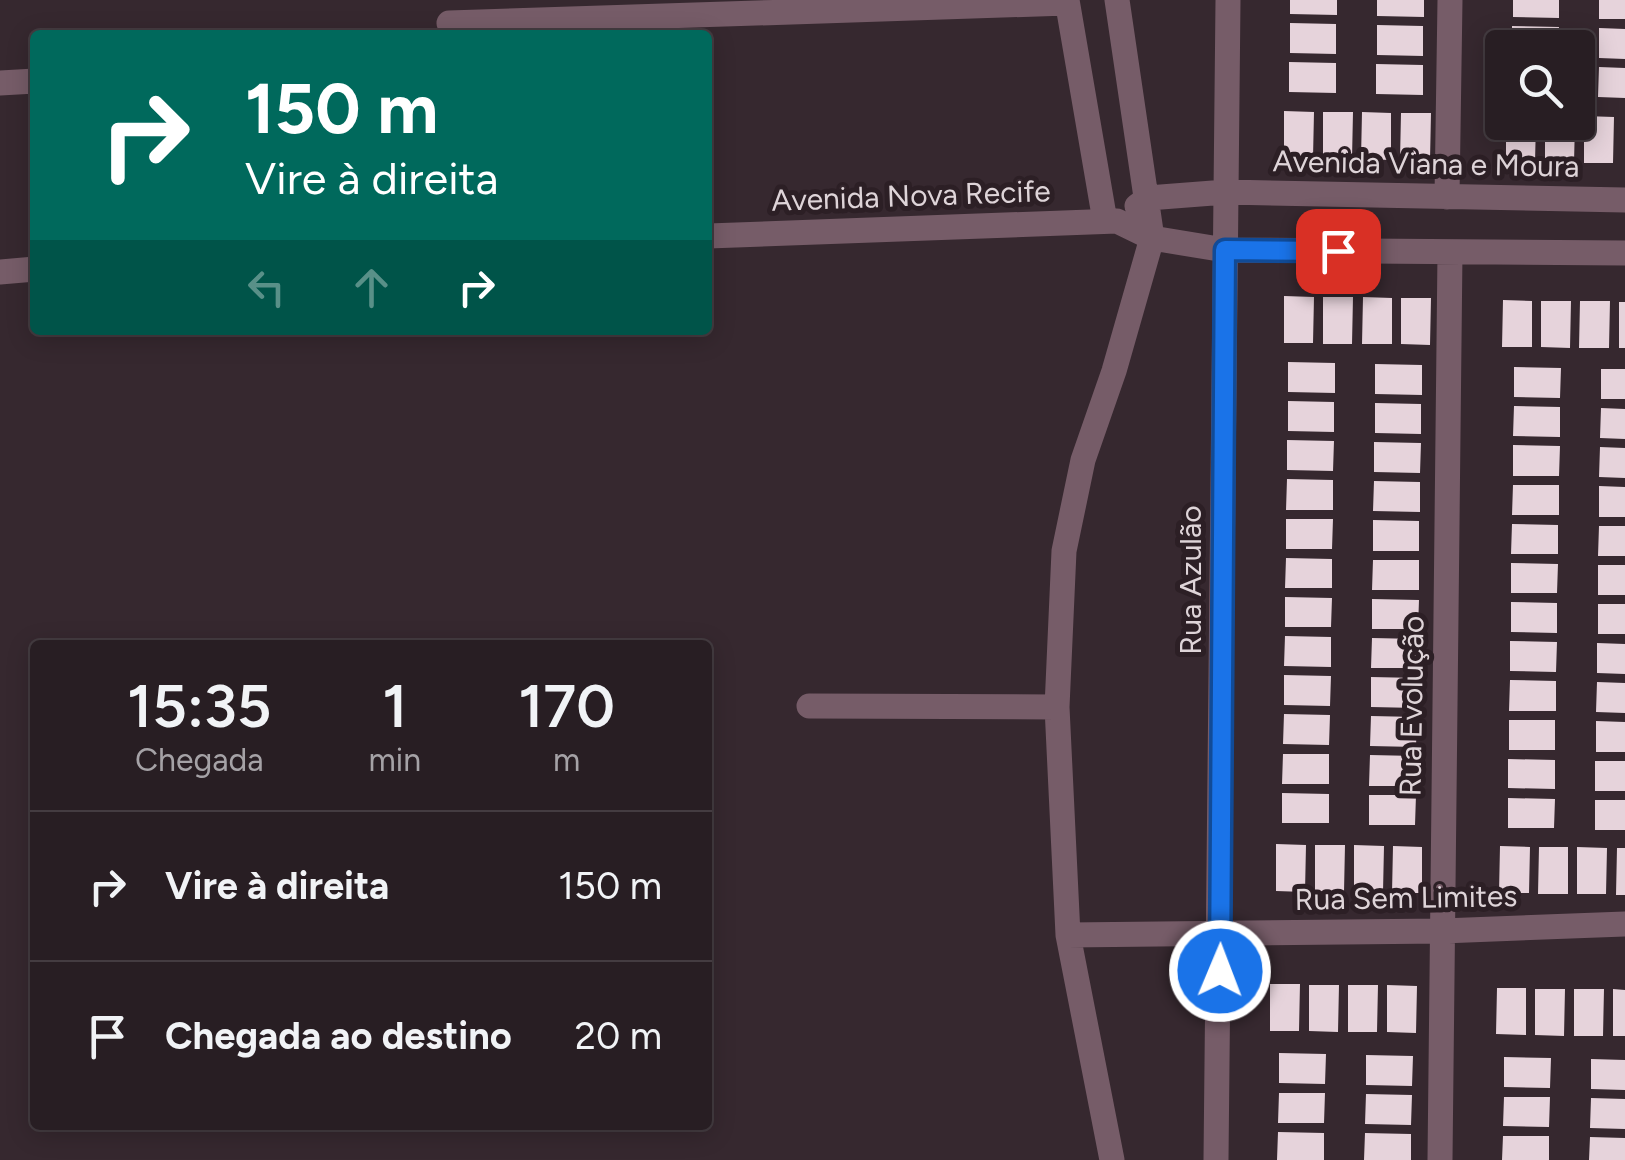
<!DOCTYPE html>
<html lang="pt">
<head>
<meta charset="utf-8">
<style>
  :root { --surface:#281e23; --page:#30272b; --text:#f1f3f6; --muted:#a5a2a6; --line:#443c41 }
  body { margin:0; font-family:Figtree,sans-serif; background:var(--page); color:var(--text); height:100vh; display:flex; flex-direction:column; font-size:38px; white-space:nowrap }
  * { box-sizing:border-box; margin:0 }
  p { font-size:32px; color:var(--muted) }
  .icon { flex:none; width:55px; height:55px; fill:none; stroke:currentColor; stroke-width:2; stroke-linecap:round; stroke-linejoin:round }
  .map { position:relative; flex:1; overflow:hidden }
  .details { position:absolute; left:30px; top:640px; width:682px; height:490px; display:flex; flex-direction:column; background:var(--surface); border-radius:10px; box-shadow:0 5px 25px #0003,0 0 0 2px var(--line) }
  .details>* { flex:none }
  .top-card { position:absolute; left:30px; top:30px; width:682px; height:305px; border-radius:10px; box-shadow:0 5px 25px #0003,0 0 0 2px var(--line); background:#00695c; color:#fff; overflow:hidden }
  .tools { position:absolute; left:1485px; top:30px; display:grid; gap:20px }
  .tools a { display:grid; place-items:center; width:110px; height:110px; border-radius:10px; background:var(--surface); box-shadow:0 5px 25px #0003,0 0 0 2px var(--line); font-size:50px }
  .pin { position:absolute; display:grid; place-items:center; width:85px; height:85px; color:#fff; margin:-42px; border-radius:20px; box-shadow:0 5px 15px #0006 }
  .me { position:absolute; width:110px; margin:-55px; rotate:1deg; stroke-linejoin:round; filter:drop-shadow(0 0 8px #0008) }
  .turn { display:flex; align-items:center; gap:35px; height:210px; padding:0 50px; font-size:45px }
  .turn .icon { width:130px; height:130px; stroke-width:2.5 }
  .turn b { display:block; font-size:70px; line-height:85px }
  .lanes { display:flex; align-items:center; height:95px; padding:0 50px; background:#0003; justify-content:center; gap:50px; direction:ltr }
  .lanes .off { opacity:.35 }
  .eta { display:flex; justify-content:space-evenly; align-items:center; height:170px; text-align:center }
  .eta b { font-size:60px; font-weight:600; line-height:70px }
  ul { padding:0; list-style:none }
  li { display:flex; align-items:center; gap:30px; height:150px; padding:0 50px; border-top:2px solid var(--line) }
  li div { flex:1 }
  li b { display:block; font-size:38px }
  li em { font-style:normal }
  .map>svg:first-child { display:block }
  .building { fill:#e6d3db }
  .lines { fill:none; stroke-linecap:round; stroke-linejoin:round }
  .minor { stroke:#765c68; stroke-width:25 }
  .route-casing { stroke:#114b97; stroke-width:25 }
  .route { stroke:#1a73e8; stroke-width:18 }
  .labels { text-anchor:middle; stroke-width:10; stroke-linejoin:round; paint-order:stroke }
  .street-label { font-size:30px; fill:#ded4d8; stroke:#2c1f25 }
</style>
</head>
<body>
<div class="map">
<svg width="1625" height="1160" viewBox="0 0 1625 1160">
  <rect width="100%" height="100%" fill="#36282f"/>
  <!-- building -->
  <path class="building" d="M1290,0H1337V15L1290,14Z
    M1377,0H1424V17L1377,16Z
    M1513,0H1559V18L1513,17Z
    M1599,0H1625V19H1599Z
    M1290,23L1336,24V54L1290,53Z
    M1377,25L1423,26V56L1377,55Z
    M1512,26L1559,27L1558,48H1512Z
    M1599,28L1625,29V59L1599,58Z
    M1289,62L1336,63V93L1289,92Z
    M1376,64L1423,65V95L1376,94Z
    M1599,67L1625,68V98L1598,97Z
    M1284,111L1314,112L1313,158H1284Z
    M1323,112H1353L1352,159L1323,158Z
    M1362,112L1391,113V160L1361,159Z
    M1401,113H1431L1430,160H1400Z
    M1584,116L1614,117L1613,163H1584Z
    M1506,122H1536L1535,162H1506Z
    M1545,122H1575L1574,163L1545,162Z
    M1284,296L1314,297L1313,343H1284Z
    M1323,297H1353L1352,344H1323Z
    M1363,297L1392,298V344H1362Z
    M1401,298H1431L1430,345L1401,344Z
    M1503,300L1532,301V347H1502Z
    M1541,301H1571L1570,348L1541,347Z
    M1580,301H1610L1609,348H1579Z
    M1619,302H1625V348H1619Z
    M1288,362L1335,363V393L1288,392Z
    M1375,364L1422,365V395L1375,394Z
    M1514,367L1561,368L1560,398L1514,397Z
    M1601,369H1625V399H1601Z
    M1288,401L1334,402V432L1288,431Z
    M1375,403L1421,404V434L1375,433Z
    M1514,406L1560,407V437L1513,436Z
    M1601,408L1625,409V439L1600,438Z
    M1287,440L1334,441L1333,471L1287,470Z
    M1374,442L1421,443L1420,473L1374,472Z
    M1513,445L1560,446L1559,476H1513Z
    M1600,447L1625,448V478L1599,477Z
    M1287,479L1333,480V510H1286Z
    M1374,481L1420,482V512L1373,511Z
    M1513,485H1559V515H1512Z
    M1599,486L1625,487V517H1599Z
    M1286,519H1333L1332,549H1286Z
    M1373,520L1419,521V551H1373Z
    M1512,524L1558,525V554H1511Z
    M1599,526H1625V556H1598Z
    M1286,558L1332,559V588H1285Z
    M1373,560H1419V590H1372Z
    M1511,563L1558,564L1557,593H1511Z
    M1598,565H1625V595H1598Z
    M1285,597L1332,598L1331,627H1285Z
    M1372,599L1419,600L1418,629H1372Z
    M1511,602L1557,603V633L1511,632Z
    M1598,604H1625V634H1598Z
    M1285,636L1331,637V667L1284,666Z
    M1372,638L1418,639V668H1371Z
    M1510,641L1557,642L1556,672L1510,671Z
    M1597,643L1625,644V674L1597,673Z
    M1284,675L1331,676L1330,706L1284,705Z
    M1371,677L1418,678L1417,708L1371,707Z
    M1510,680L1556,681V711H1509Z
    M1597,682L1625,683V713L1596,712Z
    M1284,714L1330,715L1329,745L1283,744Z
    M1371,716L1417,717L1416,747L1370,746Z
    M1509,720H1555V750H1509Z
    M1596,721L1625,722V752H1596Z
    M1283,754H1329V784H1282Z
    M1370,755L1416,756V786H1369Z
    M1508,759L1555,760V789L1508,788Z
    M1595,761H1625V791H1595Z
    M1282,793L1329,794V823H1282Z
    M1369,795H1416L1415,825H1369Z
    M1508,798L1555,799L1554,828H1508Z
    M1595,800H1625V830H1595Z
    M1276,844L1306,845L1305,892L1276,891Z
    M1315,845H1345L1344,892H1315Z
    M1354,845L1384,846L1383,892H1354Z
    M1393,846L1422,847V893H1392Z
    M1500,846L1530,847L1529,893H1499Z
    M1539,847H1568V894H1538Z
    M1577,847L1607,848L1606,894H1577Z
    M1617,848H1625V895H1616Z
    M1270,984H1300L1299,1031H1270Z
    M1309,985H1339L1338,1032L1309,1031Z
    M1348,985H1378L1377,1032H1348Z
    M1387,985L1417,986L1416,1033L1387,1032Z
    M1497,988H1526V1035L1496,1034Z
    M1535,989H1565L1564,1036L1535,1035Z
    M1574,989H1604L1603,1036H1574Z
    M1613,989L1625,990V1036H1613Z
    M1279,1053L1326,1054L1325,1084L1279,1083Z
    M1366,1055L1413,1056L1412,1086L1366,1085Z
    M1504,1057L1551,1058L1550,1088L1504,1087Z
    M1591,1059L1625,1060V1090L1591,1089Z
    M1279,1093H1325L1324,1123H1278Z
    M1366,1094L1412,1095L1411,1125L1365,1124Z
    M1504,1097H1550L1549,1127L1503,1126Z
    M1591,1098L1625,1099V1129L1590,1128Z
    M1278,1132L1324,1133V1160H1277Z
    M1365,1133L1411,1134V1160H1364Z
    M1503,1136H1549V1160H1502Z
    M1590,1137L1625,1138V1160H1589Z"/>
  <g class="lines">
    <!-- minor -->
    <path class="minor" d="M1067,0L1105,221
      M449,23L1067,3
      M0,83L35,81
      M1447,197L1450,0
      M1137,206L1148,198L1226,192L1625,200
      M708,236L1117,221L1152,238L1225,250L1625,253
      M0,272L35,269
      M809,706L1057,707
      M1068,935L1442,931L1625,924
      M1112,1160L1068,935L1057,707L1064,551L1083,460L1114,371L1152,238L1117,0
      M1216,1160L1228,0
      M1440,1160L1450,252"/>
  </g>
  <g class="lines">
    <defs>
      <path id="route" d="M1220,971L1225,250L1338,251"/>
    </defs>
    <!-- route casing -->
    <use href="#route" class="route-casing"/>
    <!-- route -->
    <use href="#route" class="route"/>
  </g>
  <g class="labels">
    <!-- street labels -->
    <g class="street-label">
      <text transform="translate(1426 164) rotate(1)" y="10">Avenida Viana e Moura</text>
      <text transform="translate(911 196) rotate(-2)" y="10">Avenida Nova Recife</text>
      <text transform="translate(1191 580) rotate(-90)" y="10">Rua Azulão</text>
      <text transform="translate(1412 706) rotate(-89)" y="10">Rua Evolução</text>
      <text transform="translate(1406 898) rotate(-1)" y="10">Rua Sem Limites</text>
    </g>
  </g>
</svg>
<div class="tools">
<a><svg class="icon" aria-label="search" viewBox="0 0 24 24"><circle cx="10" cy="10" r="6"/><path d="M15 15l6 6"/></svg></a>
</div>
<div class="pin" style="left:1338px;top:251px;background:#d93025"><svg class="icon" aria-label="arrive" viewBox="0 0 24 24"><path d="M6 21V4h12l-3 4 3 4H6"/></svg></div>
<svg class="me" style="left:1220px;top:971px" viewBox="-20 -20 40 40"><circle r="17" fill="#1a73e8" stroke="#fff" stroke-width="3"/><path d="M0-11L8 9 0 5-8 9z" fill="#fff"/></svg>
<div class="top-card">
<div class="turn"><svg class="icon" aria-label="right" viewBox="0 0 24 24"><path d="M7 20v-9h11M14 6l5 5-5 5"/></svg><div><b>150 m</b>Vire à direita</div></div>
<div class="lanes"><svg class="icon off" aria-label="left" viewBox="0 0 24 24"><path d="M17 20v-9H6M10 6l-5 5 5 5"/></svg><svg class="icon off" aria-label="ahead" viewBox="0 0 24 24"><path d="M12 20V5M6 11l6-6 6 6"/></svg><svg class="icon" aria-label="right" viewBox="0 0 24 24"><path d="M7 20v-9h11M14 6l5 5-5 5"/></svg></div>
</div>
<section class="details">
<div class="eta">
<div><b>15:35</b><p>Chegada</p></div>
<div><b>1</b><p>min</p></div>
<div><b>170</b><p>m</p></div>
</div>
<ul>
<li><svg class="icon" aria-label="right" viewBox="0 0 24 24"><path d="M7 20v-9h11M14 6l5 5-5 5"/></svg><div><b>Vire à direita</b></div><em>150 m</em></li>
<li><svg class="icon" aria-label="arrive" viewBox="0 0 24 24"><path d="M6 21V4h12l-3 4 3 4H6"/></svg><div><b>Chegada ao destino</b></div><em>20 m</em></li>
</ul>
</section>
</div>
</body>
</html>
